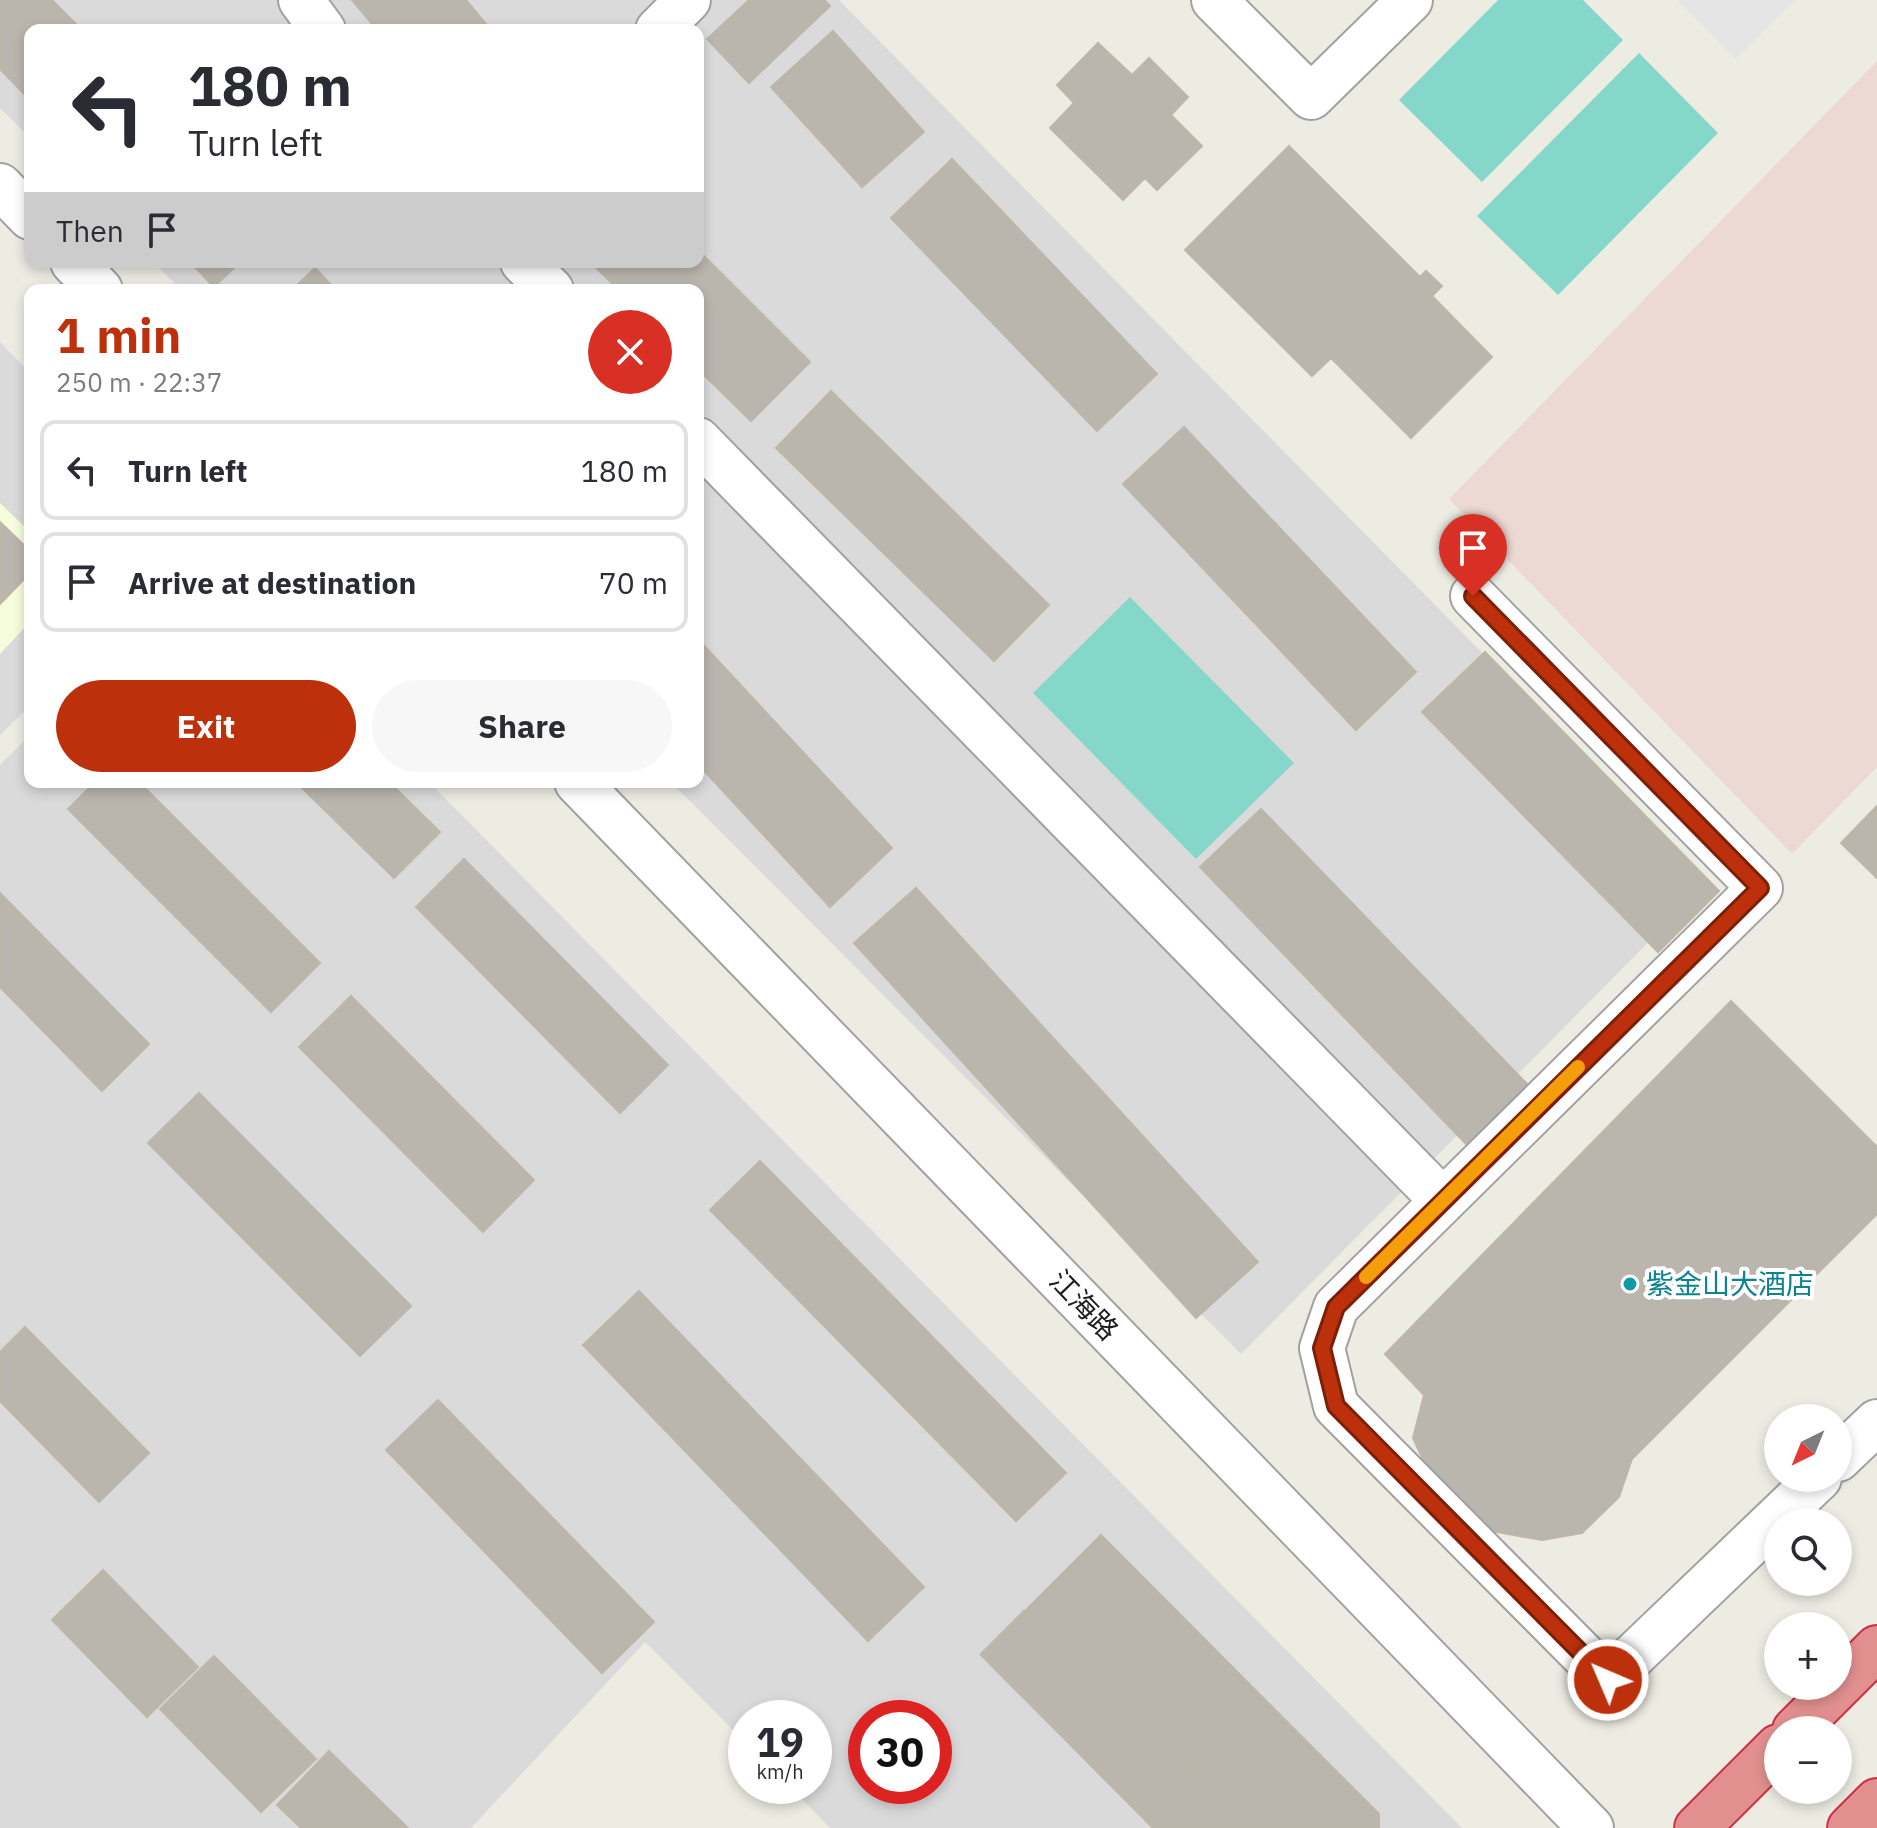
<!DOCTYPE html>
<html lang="en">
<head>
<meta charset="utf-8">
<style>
  :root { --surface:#fff; --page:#f7f7f7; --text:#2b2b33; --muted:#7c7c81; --line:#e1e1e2; --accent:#bd300c }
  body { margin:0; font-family:"IBM Plex Sans","Noto Sans SC",sans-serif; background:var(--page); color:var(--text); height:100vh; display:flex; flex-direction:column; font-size:30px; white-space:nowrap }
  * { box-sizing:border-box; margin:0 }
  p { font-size:26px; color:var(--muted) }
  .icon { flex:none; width:44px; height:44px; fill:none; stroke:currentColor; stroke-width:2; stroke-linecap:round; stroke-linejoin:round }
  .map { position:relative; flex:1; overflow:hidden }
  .panel { position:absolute; left:24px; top:284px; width:680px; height:504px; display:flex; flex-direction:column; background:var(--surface); border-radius:16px; box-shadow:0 4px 12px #0003 }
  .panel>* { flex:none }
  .hud { position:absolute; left:24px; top:24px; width:680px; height:244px; border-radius:16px; box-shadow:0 4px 12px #0003; background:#fff; color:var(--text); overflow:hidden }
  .needle { width:52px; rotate:223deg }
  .buttons { position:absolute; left:1764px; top:1404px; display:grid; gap:16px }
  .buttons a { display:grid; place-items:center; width:88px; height:88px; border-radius:50%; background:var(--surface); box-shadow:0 4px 12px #0003; font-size:40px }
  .speed { position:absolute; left:728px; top:1700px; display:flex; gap:16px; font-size:40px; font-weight:700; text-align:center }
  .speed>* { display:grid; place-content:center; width:104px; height:104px; border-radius:50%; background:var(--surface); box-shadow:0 4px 12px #0003; line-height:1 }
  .speed small { font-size:20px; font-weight:400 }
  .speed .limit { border:12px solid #d22; background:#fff; color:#111 }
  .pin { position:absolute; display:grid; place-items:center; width:68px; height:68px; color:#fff; margin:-82px -34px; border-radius:50% 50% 50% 0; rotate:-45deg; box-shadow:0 0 8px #0007 }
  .pin .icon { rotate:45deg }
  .me { position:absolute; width:88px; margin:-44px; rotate:315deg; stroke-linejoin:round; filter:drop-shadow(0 0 6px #0008) }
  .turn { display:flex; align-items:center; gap:28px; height:168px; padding:0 32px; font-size:36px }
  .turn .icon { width:104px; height:104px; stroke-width:2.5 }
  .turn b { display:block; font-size:56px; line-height:68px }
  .then { display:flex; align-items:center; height:76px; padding:0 32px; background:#0003; gap:16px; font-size:30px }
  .round { display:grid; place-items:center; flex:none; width:84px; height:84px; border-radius:42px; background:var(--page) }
  .head { display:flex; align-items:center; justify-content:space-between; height:136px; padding:0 32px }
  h1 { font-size:48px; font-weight:700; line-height:60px; color:var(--accent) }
  .action { display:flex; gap:16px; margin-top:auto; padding:16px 32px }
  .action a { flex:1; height:92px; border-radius:48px; background:var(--accent); color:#fff; font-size:32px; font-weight:700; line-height:92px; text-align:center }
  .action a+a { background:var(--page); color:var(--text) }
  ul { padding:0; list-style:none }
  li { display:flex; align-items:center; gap:24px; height:100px; margin:0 16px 12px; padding:0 16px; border:4px solid var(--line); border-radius:16px }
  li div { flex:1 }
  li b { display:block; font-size:30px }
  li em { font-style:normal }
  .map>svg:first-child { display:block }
  .residential { fill:#dbdada; fill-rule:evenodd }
  .commercial { fill:#edd9d3 }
  .education { fill:#f6fddc }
  .pitch { fill:#85d8c9 }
  .parking { fill:#e5e5e5 }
  .building { fill:#bab5ad; stroke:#beb6a6; stroke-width:2 }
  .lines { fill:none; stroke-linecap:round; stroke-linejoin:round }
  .minor-casing { stroke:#a1a1a1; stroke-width:48 }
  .highway-casing { stroke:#cd2e44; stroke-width:48 }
  .minor { stroke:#fff; stroke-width:44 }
  .highway { stroke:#e1908f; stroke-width:44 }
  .route-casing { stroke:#7b1f08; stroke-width:20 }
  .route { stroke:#bd300c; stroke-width:14 }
  .slow { stroke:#f59e0b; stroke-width:14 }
  .culture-dot { fill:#0f9aa8; stroke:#fff; stroke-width:3 }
  .labels { text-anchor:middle; stroke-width:8; stroke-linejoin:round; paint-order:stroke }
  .culture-label { font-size:28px; fill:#0d838f; stroke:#fff; text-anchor:start }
  .street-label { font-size:28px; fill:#1d1d1d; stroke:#fff }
</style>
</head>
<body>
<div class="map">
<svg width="1877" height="1828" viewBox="0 0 1877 1828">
  <rect width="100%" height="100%" fill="#edece3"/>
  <!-- residential -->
  <path class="residential" d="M0,0H839L1708,882L1241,1354L671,782H698V290H181L153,262H698V30H30V138L0,108Z
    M0,342L30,373V706L0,735Z
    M30,735V782H429L1462,1828H830L789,1786H814V1718H746V1743L645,1642L471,1828H0V765ZM866,1718H934V1786H866Z"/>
  <!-- commercial -->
  <path class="commercial" d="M1877,61V767L1792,854L1449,499Z"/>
  <!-- education -->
  <path class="education" d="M0,503L30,532V622L0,654Z"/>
  <!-- pitch -->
  <path class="pitch" d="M1498,0H1583L1623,40L1482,182L1399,100Z
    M1639,53L1718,133L1558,295L1477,216Z
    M1130,597L1294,763L1196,859L1033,693Z"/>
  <!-- parking -->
  <path class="parking" d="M1677,0H1796L1735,59Z"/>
  <!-- building -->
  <path class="building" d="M0,0H52L82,30H30V100L0,69Z
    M352,0H466L491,30H377Z
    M749,0H824L830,6L749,83L707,39Z
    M833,31L924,132L862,187L771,87Z
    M1098,43L1132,75L1149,58L1188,97L1171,115L1202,146L1157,190L1145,178L1123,200L1050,128L1074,103L1057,85Z
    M1289,146L1420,277L1426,271L1442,286L1432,296L1492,357L1411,438L1331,358L1312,376L1185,250Z
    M952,159L1157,374L1097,431L891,218Z
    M698,250L810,362L751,421L698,369V290H619L590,262H698Z
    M190,262H240L214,287Z
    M315,268L336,290H292Z
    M831,391L1049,605L994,661L776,448Z
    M1184,427L1416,672L1356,730L1123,484Z
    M0,522L30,551V573L0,604Z
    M698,639L892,848L830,907L698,764Z
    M1485,652L1719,891L1658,952L1422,712Z
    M95,782H139L320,963L271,1012L68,809Z
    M296,782H389L440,832L394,878Z
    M1877,806V878L1841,843Z
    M1261,809L1531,1088L1469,1147L1200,867Z
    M464,859L668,1065L620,1113L416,907Z
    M916,888L1258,1262L1196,1318L854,943Z
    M0,893L149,1044L102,1091L0,987Z
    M351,996L534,1180L483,1232L299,1047Z
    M1731,1001L1877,1147V1214L1632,1459L1619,1497L1582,1533L1542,1540L1492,1531L1454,1503L1428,1471L1413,1438L1424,1395L1385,1354Z
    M199,1093L411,1306L360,1356L148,1143Z
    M760,1161L1066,1473L1016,1521L710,1210Z
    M639,1291L924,1587L868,1641L583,1345Z
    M25,1327L149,1453L99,1502L0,1401V1352Z
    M438,1400L654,1622L602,1673L386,1450Z
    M1101,1535L1379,1814V1828H1153L981,1655Z
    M103,1570L198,1667L147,1717L52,1620Z
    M1098,1584L1177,1664L1129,1712L1192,1776L1240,1728L1318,1807L1297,1828H1154L981,1654L1024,1611L1047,1634Z
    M214,1656L316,1759L261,1812L160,1709Z
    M329,1751L408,1828H301L277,1805Z"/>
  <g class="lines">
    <defs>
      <path id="minor" d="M301,0L323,30
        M1214,0L1311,97L1410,0
        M658,30L688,0
        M0,186L30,217
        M73,262L100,290
        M523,262L551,290
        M698,440L1443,1201L1336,1307L1322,1348L1336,1406L1608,1680L1819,1478
        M577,782L1591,1828
        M1443,1201L1760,888L1473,596
        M1838,1459L1877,1422"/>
      <path id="highway" d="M1795,1730L1877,1648
        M1697,1828L1778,1747
        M1850,1828L1877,1801"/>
    </defs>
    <!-- minor casing -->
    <use href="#minor" class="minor-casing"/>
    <!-- highway casing -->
    <use href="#highway" class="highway-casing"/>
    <!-- minor -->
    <use href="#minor" class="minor"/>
    <!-- highway -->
    <use href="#highway" class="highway"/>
  </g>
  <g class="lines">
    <defs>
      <path id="route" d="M1473,596L1760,888L1336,1307L1322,1348L1336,1406L1608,1680"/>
    </defs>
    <!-- route casing -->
    <use href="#route" class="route-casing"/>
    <!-- route -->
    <use href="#route" class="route"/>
    <!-- slow -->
    <path class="slow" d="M1366,1277L1578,1067"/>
  </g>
  <!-- markers -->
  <circle class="culture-dot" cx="1630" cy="1284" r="8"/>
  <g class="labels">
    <!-- culture labels -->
    <g class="culture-label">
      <text x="1646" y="1294">紫金山大酒店</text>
    </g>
    <!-- street labels -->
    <g class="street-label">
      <text transform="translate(1084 1305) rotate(46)" y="10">江海路</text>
    </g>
  </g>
</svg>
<div class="buttons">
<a><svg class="needle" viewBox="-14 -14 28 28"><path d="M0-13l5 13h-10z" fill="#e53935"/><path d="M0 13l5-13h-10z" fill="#7c7c81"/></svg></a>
<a><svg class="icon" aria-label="search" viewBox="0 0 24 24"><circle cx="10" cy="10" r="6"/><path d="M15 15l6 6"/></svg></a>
<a>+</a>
<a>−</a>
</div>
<div class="speed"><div>19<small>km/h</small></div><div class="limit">30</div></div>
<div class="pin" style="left:1473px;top:596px;background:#d93025"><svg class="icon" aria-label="arrive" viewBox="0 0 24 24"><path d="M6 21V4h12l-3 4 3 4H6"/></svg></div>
<svg class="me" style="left:1608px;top:1680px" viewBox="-20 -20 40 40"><circle r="17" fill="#bd300c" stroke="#fff" stroke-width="3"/><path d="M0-11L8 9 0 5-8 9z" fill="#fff"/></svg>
<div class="hud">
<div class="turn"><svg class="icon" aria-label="left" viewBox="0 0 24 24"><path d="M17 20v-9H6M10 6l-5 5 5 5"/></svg><div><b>180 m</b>Turn left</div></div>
<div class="then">Then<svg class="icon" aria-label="arrive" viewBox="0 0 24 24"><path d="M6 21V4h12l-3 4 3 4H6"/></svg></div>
</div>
<section class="panel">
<div class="head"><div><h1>1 min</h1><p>250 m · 22:37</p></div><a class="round" style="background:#d93025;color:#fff"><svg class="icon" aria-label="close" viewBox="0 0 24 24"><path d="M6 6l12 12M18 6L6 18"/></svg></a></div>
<ul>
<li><svg class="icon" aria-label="left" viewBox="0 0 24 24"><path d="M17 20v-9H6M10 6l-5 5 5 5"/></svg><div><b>Turn left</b></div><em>180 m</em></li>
<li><svg class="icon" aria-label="arrive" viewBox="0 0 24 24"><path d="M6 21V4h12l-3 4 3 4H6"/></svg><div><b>Arrive at destination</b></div><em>70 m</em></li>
</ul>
<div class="action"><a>Exit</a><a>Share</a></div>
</section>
</div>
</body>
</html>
